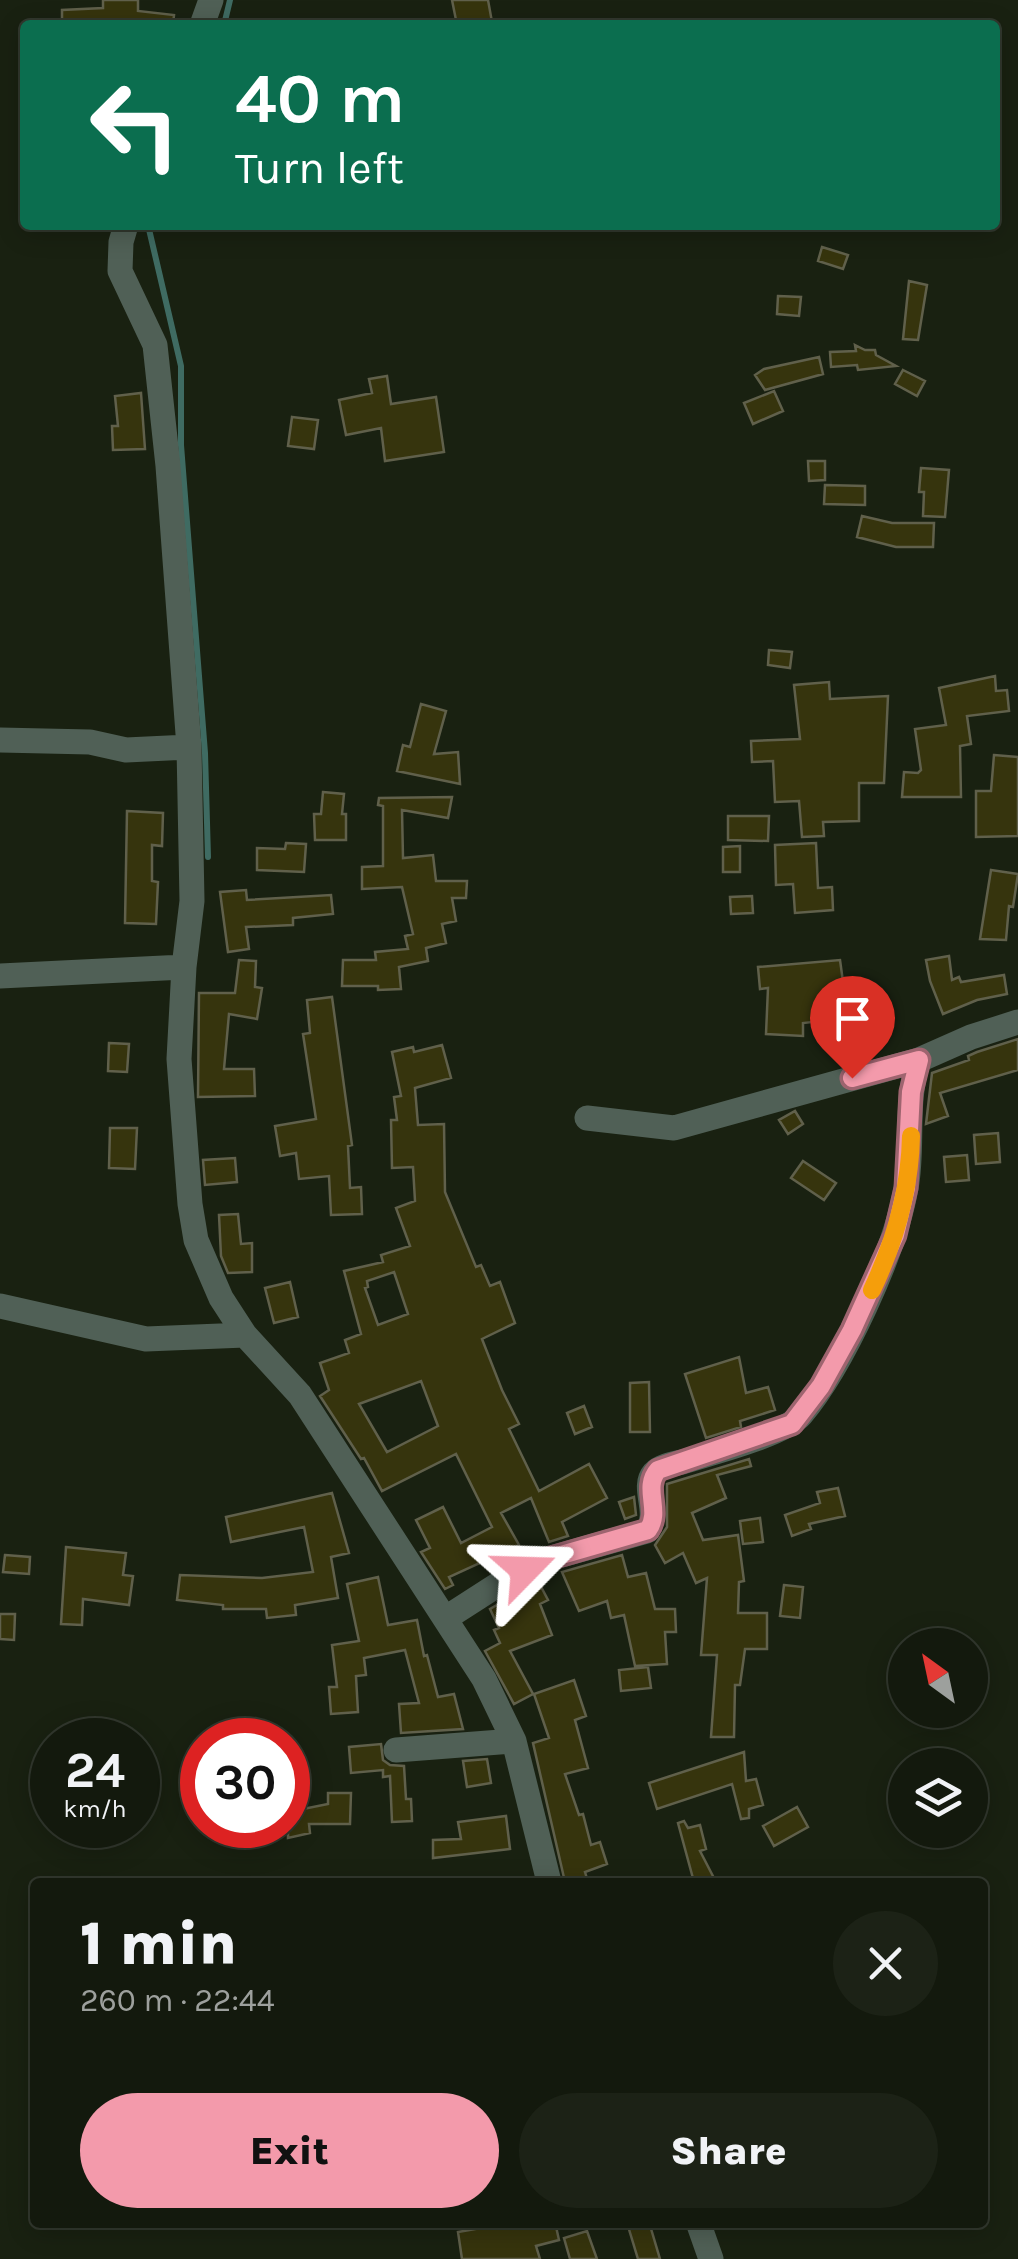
<!DOCTYPE html>
<html lang="en">
<head>
<meta charset="utf-8">
<style>
  :root { --surface:#13190d; --page:#1c2216; --text:#f1f3f6; --muted:#9da09d; --line:#32382e; --accent:#f39aab }
  body { margin:0; font-family:Karla,sans-serif; background:var(--page); color:var(--text); height:100vh; display:flex; flex-direction:column; font-size:38px; white-space:nowrap }
  * { box-sizing:border-box; margin:0 }
  p { font-size:32px; color:var(--muted) }
  .icon { flex:none; width:55px; height:55px; fill:none; stroke:currentColor; stroke-width:2; stroke-linecap:round; stroke-linejoin:round }
  .map { position:relative; flex:1; overflow:hidden }
  .sheet { position:absolute; left:30px; top:1878px; width:958px; height:350px; display:flex; flex-direction:column; background:var(--surface); border-radius:10px; box-shadow:0 5px 25px #0003,0 0 0 2px var(--line) }
  .sheet>* { flex:none }
  .guide { position:absolute; left:20px; top:20px; width:980px; height:210px; border-radius:10px; box-shadow:0 5px 25px #0003,0 0 0 2px var(--line); background:#0b6e4f; color:#fff; overflow:hidden }
  .needle { width:65px; rotate:327deg }
  .fabs { position:absolute; left:888px; top:1628px; display:grid; gap:20px }
  .fabs a { display:grid; place-items:center; width:100px; height:100px; border-radius:50%; background:var(--surface); box-shadow:0 5px 25px #0003,0 0 0 2px var(--line); font-size:50px }
  .speed { position:absolute; left:30px; top:1718px; display:flex; gap:20px; font-size:50px; font-weight:700; text-align:center }
  .speed>* { display:grid; place-content:center; width:130px; height:130px; border-radius:50%; background:var(--surface); box-shadow:0 5px 25px #0003,0 0 0 2px var(--line); line-height:1 }
  .speed small { font-size:25px; font-weight:400 }
  .speed .limit { border:15px solid #d22; background:#fff; color:#111 }
  .pin { position:absolute; display:grid; place-items:center; width:85px; height:85px; color:#fff; margin:-102px -42px; border-radius:50% 50% 50% 0; rotate:-45deg; box-shadow:0 0 10px #0007 }
  .pin .icon { rotate:45deg }
  .me { position:absolute; width:110px; margin:-55px; rotate:68deg; stroke-linejoin:round; filter:drop-shadow(0 0 8px #0008) }
  .turn { display:flex; align-items:center; gap:35px; height:210px; padding:0 50px; font-size:45px }
  .turn .icon { width:130px; height:130px; stroke-width:2.5 }
  .turn b { display:block; font-size:70px; line-height:85px }
  .round { display:grid; place-items:center; flex:none; width:105px; height:105px; border-radius:52px; background:var(--page) }
  .headline { display:flex; align-items:center; justify-content:space-between; height:170px; padding:0 50px }
  h1 { font-size:60px; font-weight:800; line-height:75px }
  .action { display:flex; gap:20px; margin-top:auto; padding:20px 50px }
  .action a { flex:1; height:115px; border-radius:60px; background:var(--accent); color:#111; font-size:40px; font-weight:800; line-height:115px; text-align:center }
  .action a+a { background:var(--page); color:var(--text) }
  .map>svg:first-child { display:block }
  .lines { fill:none; stroke-linecap:round; stroke-linejoin:round }
  .stream { stroke:#3f6b62; stroke-width:6 }
  .building { fill:#36340d; stroke:#60604b; stroke-width:2.5; fill-rule:evenodd }
  .minor { stroke:#506056; stroke-width:25 }
  .route-casing { stroke:#9e646f; stroke-width:25 }
  .route { stroke:#f39aab; stroke-width:18 }
  .slow { stroke:#f59e0b; stroke-width:18 }
</style>
</head>
<body>
<div class="map">
<svg width="1018" height="2259" viewBox="0 0 1018 2259">
  <rect width="100%" height="100%" fill="#192111"/>
  <g class="lines">
    <!-- stream -->
    <path class="stream" d="M224,25L230,0
      M148,225L181,366V445L205,753L208,857"/>
  </g>
  <!-- building -->
  <path class="building" d="M103,0H138V11L174,15L173,25H62V10L103,8Z
    M452,0H488L492,22L457,25Z
    M822,247L848,255L843,269L818,261Z
    M909,281L927,285L918,340L903,339Z
    M778,296L801,297L799,316L777,314Z
    M855,345L865,350H875L876,355L896,366L858,370L857,365L831,367L830,352L856,351Z
    M819,357L823,374L765,390L755,375L764,369Z
    M903,370L925,381L917,396L895,384Z
    M387,376L391,404L436,397L444,452L385,461L381,428L346,435L339,400L372,393L369,379Z
    M774,391L783,411L753,424L744,403Z
    M141,393L145,449L113,450L112,426H118L115,396Z
    M292,417L318,420L314,449L288,446Z
    M808,461H825V480L809,481Z
    M921,468L949,470L945,517L923,516L924,492H919Z
    M825,485L865,486V505L824,504Z
    M862,516L892,523H934L933,547H896L857,537Z
    M769,650L792,652L790,668L768,665Z
    M995,676L996,691L1007,690L1009,711L967,716L971,744L960,746L961,797H902L904,772L918,773L921,770L915,729L946,725L939,688Z
    M829,682L830,699L888,696L884,783H859V821L823,822L824,836L802,837L799,801L775,802L773,761L752,762L751,741L800,739L794,685Z
    M421,704L446,711L434,754L458,752L460,784L397,771L403,745L410,747Z
    M994,755L1018,757V836L976,837V791H991Z
    M323,792L344,794L342,814H346V840H315L314,814H321Z
    M452,797L448,818L402,810L403,858L433,855L436,881H467L466,898H452L456,921L442,924L446,943L426,948L428,961L399,967L401,989L378,990V986H342L343,960H376L375,952L408,949L405,936L413,934L402,887L362,889V867L383,866V806L378,805L379,798Z
    M127,811L163,813L162,846L152,845V881L158,882L156,924L125,923Z
    M728,816H769L768,841L728,840Z
    M286,843L306,844L304,872L257,870V848L285,849Z
    M816,843L818,888L832,887L833,910L795,913L793,884L776,885L775,845Z
    M740,846V872H723V847Z
    M991,870L1018,874L1013,907L1009,906L1006,940L980,939Z
    M246,890L247,900L331,895L333,914L293,918V925L246,927L249,949L228,952L220,892Z
    M752,896L753,913L731,914L730,897Z
    M949,956L952,980L959,977L961,982L1004,975L1007,994L977,1000L943,1014L930,981L926,960Z
    M239,960L256,961L255,987L262,988L257,1019L229,1014L224,1069H254L255,1096L198,1097L199,993H235Z
    M840,960L848,1018L803,1023V1036L766,1034L768,988L760,989L758,967Z
    M332,997L352,1145L348,1146L350,1188L361,1187L362,1214L331,1215L329,1176L299,1179L296,1153L280,1156L275,1126L316,1119L303,1034L310,1033L307,1000Z
    M1018,1039V1070L940,1093L948,1116L926,1124L932,1073L969,1060L968,1056L977,1052Z
    M109,1043L129,1044L127,1072L108,1071Z
    M442,1045L451,1078L415,1088L418,1125L444,1124L445,1192L476,1267L481,1265L490,1286L500,1282L515,1323L482,1339L502,1390L519,1424L509,1429L539,1491L589,1464L607,1498L562,1522L568,1536L549,1542L531,1498L501,1513L519,1545L449,1577L453,1585L445,1589L421,1552L430,1548L416,1520L443,1507L461,1543L492,1527L456,1454L382,1491L364,1458L361,1459L320,1396L329,1390L320,1363L349,1353L345,1340L361,1334L344,1271L383,1262L381,1255L410,1246L396,1208L415,1201L413,1167L392,1168L391,1120H397L394,1097L401,1096L392,1052L413,1047L414,1052ZM394,1272L408,1314L378,1325L365,1288L368,1287L367,1281ZM421,1381L438,1426L387,1452L359,1404Z
    M795,1111L803,1124L788,1134L779,1120Z
    M110,1128H137L135,1169L109,1168Z
    M998,1133L1000,1162L976,1164L974,1135Z
    M967,1155L969,1180L946,1182L944,1157Z
    M235,1158L237,1182L205,1185L203,1160Z
    M803,1161L836,1183L824,1200L791,1178Z
    M238,1214L241,1244L252,1243V1272L228,1273L221,1256L219,1215Z
    M290,1282L298,1317L274,1323L265,1288Z
    M739,1357L746,1393L768,1387L775,1410L740,1421L741,1427L706,1438L685,1374Z
    M649,1382L650,1432H630V1383Z
    M584,1406L592,1427L575,1434L567,1413Z
    M749,1459L751,1466L717,1475L726,1498L692,1513L703,1540L738,1535L744,1581L739,1582L738,1613H767V1649H745L740,1685H735L734,1737H711L717,1655H701L707,1578L696,1583L683,1553L665,1563L655,1545L667,1527V1484Z
    M838,1488L845,1516L809,1524L811,1529L792,1536L785,1515L820,1503L817,1492Z
    M332,1493L349,1553L331,1557L338,1598L295,1605L296,1615L267,1618L266,1609H223V1605L177,1600L180,1575L262,1578L313,1572L304,1527L231,1542L226,1517Z
    M634,1497L636,1515L625,1519L619,1502Z
    M760,1518L763,1542L743,1544L740,1521Z
    M66,1547L126,1553L123,1575L133,1576L129,1605L83,1599L82,1625L61,1624Z
    M5,1555L30,1557L29,1574L3,1572Z
    M622,1555L628,1577L646,1573L655,1609H675L676,1632H665L667,1664L635,1666L624,1615L611,1618L607,1601L579,1611L562,1572Z
    M378,1577L388,1625L417,1620L424,1656L427,1655L438,1697L454,1694L463,1729L401,1733L399,1704L419,1703L405,1650L364,1658L366,1675L356,1676L358,1712L331,1714L329,1687H337L332,1645L359,1641L347,1584Z
    M538,1581L548,1600L540,1604L552,1635L510,1651L533,1694L514,1704L485,1651L500,1643L494,1630L499,1628L490,1609Z
    M784,1585L803,1587L800,1618L780,1616Z
    M0,1614H15L14,1640L0,1639Z
    M648,1667L651,1688L621,1691L619,1670Z
    M574,1680L586,1716L575,1720L588,1768L565,1774L579,1815L583,1814L591,1845L600,1842L607,1864L585,1872L588,1882H565L533,1743L549,1738L534,1694Z
    M381,1744L383,1760L390,1765L404,1766L406,1799H411L412,1821L392,1822L390,1776L383,1777V1770L351,1773L349,1747Z
    M744,1752L746,1781L756,1779L763,1805L749,1809V1818L741,1819L732,1784L657,1809L649,1783Z
    M487,1759L491,1783L467,1787L463,1761Z
    M328,1793H351L350,1824H309L310,1833L288,1838V1812L328,1804Z
    M797,1807L808,1827L774,1846L763,1826Z
    M506,1816L510,1849L433,1858V1840L461,1839L458,1822Z
    M684,1821L688,1828L700,1825L706,1849L700,1851L716,1882H694L678,1823Z
    M515,2222H555L559,2240L536,2246L540,2259H462L458,2232Z
    M641,2222H649L660,2259H638L628,2226Z
    M587,2231L597,2259H570L564,2238Z"/>
  <g class="lines">
    <!-- minor -->
    <path class="minor" d="M202,25L211,0
      M126,225L121,242L120,271L155,345L168,466L189,747L192,901L184,967L179,1059L190,1204L196,1240L221,1298L245,1335L300,1395L484,1679L514,1741L549,1882
      M0,740L90,742L126,750L189,747
      M0,976L184,967
      M587,1118L674,1128L919,1060
      M0,1306L146,1339L245,1335
      M446,1618L505,1580L544,1560L647,1531C661,1513 641,1488 654,1473C661,1466 673,1464 682,1462C710,1453 784,1435 801,1415C843,1365 895,1252 906,1188C914,1146 904,1101 919,1060L971,1037L1018,1022
      M396,1750L514,1741
      M698,2222L711,2259"/>
  </g>
  <g class="lines">
    <defs>
      <path id="route" d="M525,1570L544,1560L648,1530C662,1511 642,1488 658,1470L792,1424L821,1386L852,1330L895,1235L906,1188L911,1092L919,1060L852,1078"/>
    </defs>
    <!-- route casing -->
    <use href="#route" class="route-casing"/>
    <!-- route -->
    <use href="#route" class="route"/>
    <!-- slow -->
    <path class="slow" d="M872,1290C895,1241 910,1191 911,1136"/>
  </g>
</svg>
<div class="fabs">
<a><svg class="needle" viewBox="-14 -14 28 28"><path d="M0-13l5 13h-10z" fill="#e53935"/><path d="M0 13l5-13h-10z" fill="#9da09d"/></svg></a>
<a><svg class="icon" aria-label="layers" viewBox="0 0 24 24"><path d="M12 4l9 5-9 5-9-5zM3 14l9 5 9-5"/></svg></a>
</div>
<div class="speed"><div>24<small>km/h</small></div><div class="limit">30</div></div>
<div class="pin" style="left:852px;top:1078px;background:#d93025"><svg class="icon" aria-label="arrive" viewBox="0 0 24 24"><path d="M6 21V4h12l-3 4 3 4H6"/></svg></div>
<svg class="me" style="left:525px;top:1570px" viewBox="-20 -20 40 40"><path d="M0-17L14 15 0 8-14 15z" fill="#f39aab" stroke="#fff" stroke-width="4"/></svg>
<div class="guide">
<div class="turn"><svg class="icon" aria-label="left" viewBox="0 0 24 24"><path d="M17 20v-9H6M10 6l-5 5 5 5"/></svg><div><b>40 m</b>Turn left</div></div>
</div>
<section class="sheet">
<div class="headline"><div><h1>1 min</h1><p>260 m · 22:44</p></div><a class="round"><svg class="icon" aria-label="close" viewBox="0 0 24 24"><path d="M6 6l12 12M18 6L6 18"/></svg></a></div>
<div class="action"><a>Exit</a><a>Share</a></div>
</section>
</div>
</body>
</html>
